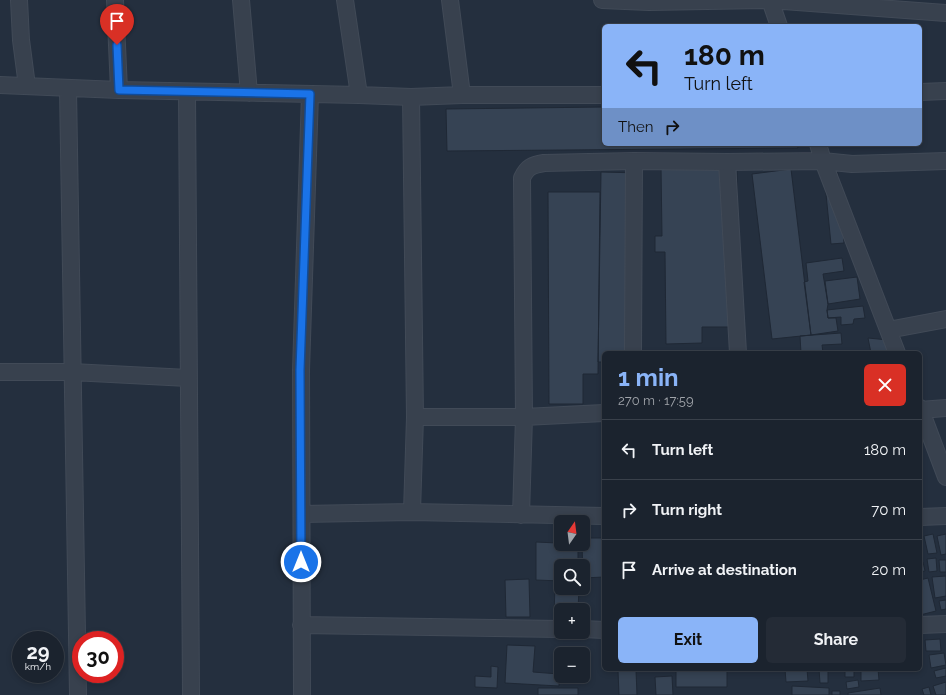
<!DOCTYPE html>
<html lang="en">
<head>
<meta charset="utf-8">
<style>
  :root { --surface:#1b232e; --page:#242b36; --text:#f1f3f6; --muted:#a0a4aa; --line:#39404a; --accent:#8ab4f8 }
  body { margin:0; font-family:Raleway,sans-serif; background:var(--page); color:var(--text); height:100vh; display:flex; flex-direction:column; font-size:15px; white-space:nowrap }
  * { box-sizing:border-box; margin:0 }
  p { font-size:13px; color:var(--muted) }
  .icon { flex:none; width:22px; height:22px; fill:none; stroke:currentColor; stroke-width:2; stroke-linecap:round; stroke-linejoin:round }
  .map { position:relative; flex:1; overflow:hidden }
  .sheet { position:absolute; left:602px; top:351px; width:320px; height:320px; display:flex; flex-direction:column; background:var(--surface); border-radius:6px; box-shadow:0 2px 6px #0003,0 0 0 1px var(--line) }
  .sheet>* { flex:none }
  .banner { position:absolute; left:602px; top:24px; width:320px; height:122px; border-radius:6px; box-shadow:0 2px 6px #0003,0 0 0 1px var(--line); background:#8ab4f8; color:#111; overflow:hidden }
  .needle { width:26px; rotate:14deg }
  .controls { position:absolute; left:554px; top:515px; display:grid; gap:8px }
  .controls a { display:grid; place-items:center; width:36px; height:36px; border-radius:6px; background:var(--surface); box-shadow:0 2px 6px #0003,0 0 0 1px var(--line); font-size:20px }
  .speed { position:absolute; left:12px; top:631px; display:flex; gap:8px; font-size:20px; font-weight:700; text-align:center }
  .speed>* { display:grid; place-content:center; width:52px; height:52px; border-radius:50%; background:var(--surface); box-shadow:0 2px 6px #0003,0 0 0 1px var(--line); line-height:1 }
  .speed small { font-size:10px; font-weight:400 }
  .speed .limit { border:6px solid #d22; background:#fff; color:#111 }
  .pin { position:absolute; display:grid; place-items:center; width:34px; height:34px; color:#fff; margin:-41px -17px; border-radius:50% 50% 50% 0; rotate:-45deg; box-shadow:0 0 4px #0007 }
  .pin .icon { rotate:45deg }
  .me { position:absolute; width:44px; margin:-22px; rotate:0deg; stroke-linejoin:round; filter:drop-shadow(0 0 3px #0008) }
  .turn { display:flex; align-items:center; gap:14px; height:84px; padding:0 16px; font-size:18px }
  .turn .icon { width:52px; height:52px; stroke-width:2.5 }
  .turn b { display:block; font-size:28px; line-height:34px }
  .then { display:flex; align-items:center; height:38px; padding:0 16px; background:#0003; gap:8px; font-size:15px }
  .round { display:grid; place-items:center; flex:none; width:42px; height:42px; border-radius:6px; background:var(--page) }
  .summary { display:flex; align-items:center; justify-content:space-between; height:68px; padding:0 16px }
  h1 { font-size:24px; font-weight:700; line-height:30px; color:var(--accent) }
  .primary-button { display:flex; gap:8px; margin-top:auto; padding:8px 16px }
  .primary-button a { flex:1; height:46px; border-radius:6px; background:var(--accent); color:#111; font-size:16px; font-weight:700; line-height:46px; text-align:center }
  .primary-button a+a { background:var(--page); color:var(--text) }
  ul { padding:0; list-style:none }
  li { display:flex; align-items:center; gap:12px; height:60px; padding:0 16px; border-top:1px solid var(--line) }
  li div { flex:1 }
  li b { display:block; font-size:15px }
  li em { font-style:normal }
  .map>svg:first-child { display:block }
  .building { fill:#364354; stroke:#1f2835 }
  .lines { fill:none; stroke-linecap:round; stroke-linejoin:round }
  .street-casing { stroke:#414a57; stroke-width:18 }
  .street { stroke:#38414e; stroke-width:16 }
  .route-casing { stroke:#114b97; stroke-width:10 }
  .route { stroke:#1a73e8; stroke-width:7 }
</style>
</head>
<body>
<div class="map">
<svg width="946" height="695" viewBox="0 0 946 695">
  <rect width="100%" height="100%" fill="#242f3e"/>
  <!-- building -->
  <path class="building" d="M604,107V144H797L798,148L447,151L446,109Z
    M661,167H737L738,327H702V343L666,344L665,252H655V236H662Z
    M791,169L811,335L772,339L752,174Z
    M601,172L640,173L637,353H604V362H598Z
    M838,173L844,243L831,244L824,174Z
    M548,192H600L598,374H583V404H549Z
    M842,258L844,271L823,274L828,304L827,310L828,318H836L838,331L811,335L804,282L808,281L806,263Z
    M857,277L860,299L828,304L825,281Z
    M863,306L865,318L854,319L853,324L841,325V317L828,318L827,310Z
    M841,333L842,344L822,345L823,353H801L800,336Z
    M868,338L898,341L900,353H871Z
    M775,351H784V353H775Z
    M787,351L801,352V353H787Z
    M603,364H604V398H603Z
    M933,534L937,553L928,554L924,536Z
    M946,534V554L941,555L937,536Z
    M583,538H604V577L583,578L582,544H583Z
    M536,542L578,544V566H561V581L536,580Z
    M936,558L937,571L929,572L927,559Z
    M939,560H946V572H940Z
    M920,562H923L925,571L920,572Z
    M946,576V596L935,598L932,577Z
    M928,578L936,611L920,615V580Z
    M529,579L530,617H506L505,580Z
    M555,585L561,586V588H579L578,610H561V616H554Z
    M946,600V609L941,610L939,601Z
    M940,639L941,651H926L925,640Z
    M507,645L535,646L533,672L559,674V686L505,683Z
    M944,653L946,665L931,668L929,655Z
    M491,666L498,667L497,688L475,687V676L491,677Z
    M946,668V676L936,678L934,671Z
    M676,669H727V687H676Z
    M785,669H807L808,681L786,682Z
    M819,669H828V683H820Z
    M845,669H854V677H845Z
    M878,669L879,680L861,681V670Z
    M636,670L637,695H619L618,671Z
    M672,676L673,695H656L655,677Z
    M858,680L859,687L847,689L846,682Z
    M946,682V695H936L933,686Z
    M792,686L829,688V695H792Z
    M929,687L931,695H924L922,689Z
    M538,688H578V695H538Z
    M880,688L881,695H848V693Z
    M832,691H840V695H832Z"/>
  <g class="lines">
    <defs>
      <path id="street" d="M19,0L21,40L27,86
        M115,0L119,90
        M241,0L249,93
        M345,0L359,95
        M450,0L462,95
        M602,0L649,2L770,0L946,13
        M770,0L779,26
        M0,85L119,90L359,95L411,97L462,95H604
        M68,89L78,695
        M187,92L191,695
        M920,92L946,91
        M411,97L415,417L412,512
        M818,144L823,161L897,353
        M727,162L738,353
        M888,330L946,319
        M633,353L634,161
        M0,372H72L188,378
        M920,408L946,477
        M920,410L946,408
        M415,417H524L604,413
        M302,514L412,512L604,516
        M521,515L524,417L522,178C527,167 532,165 544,163L634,161L727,162L823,161L852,164L946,161
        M920,517L946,516
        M301,625L561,629
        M920,625L946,624
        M583,629L604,630
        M302,695L301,370L310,94"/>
    </defs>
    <!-- street casing -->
    <use href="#street" class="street-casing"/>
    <!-- street -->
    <use href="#street" class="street"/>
  </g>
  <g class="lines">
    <defs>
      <path id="route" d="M117,45L119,90L310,94L300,370L301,562"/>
    </defs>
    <!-- route casing -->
    <use href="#route" class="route-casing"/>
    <!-- route -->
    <use href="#route" class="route"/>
  </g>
</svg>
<div class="controls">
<a><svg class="needle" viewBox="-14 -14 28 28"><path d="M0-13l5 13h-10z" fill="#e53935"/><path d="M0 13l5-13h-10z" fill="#a0a4aa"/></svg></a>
<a><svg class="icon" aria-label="search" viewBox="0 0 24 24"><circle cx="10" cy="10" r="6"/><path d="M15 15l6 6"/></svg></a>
<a>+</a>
<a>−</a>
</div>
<div class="speed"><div>29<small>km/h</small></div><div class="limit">30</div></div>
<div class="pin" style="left:117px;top:45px;background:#d93025"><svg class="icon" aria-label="arrive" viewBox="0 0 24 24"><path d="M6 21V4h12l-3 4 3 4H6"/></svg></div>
<svg class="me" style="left:301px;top:562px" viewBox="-20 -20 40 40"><circle r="17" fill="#1a73e8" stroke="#fff" stroke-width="3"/><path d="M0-11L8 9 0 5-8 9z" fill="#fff"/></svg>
<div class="banner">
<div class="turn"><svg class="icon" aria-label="left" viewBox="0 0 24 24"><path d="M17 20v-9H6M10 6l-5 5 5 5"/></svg><div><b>180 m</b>Turn left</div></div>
<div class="then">Then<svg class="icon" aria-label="right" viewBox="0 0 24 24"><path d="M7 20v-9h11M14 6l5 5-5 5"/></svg></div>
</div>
<section class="sheet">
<div class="summary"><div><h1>1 min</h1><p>270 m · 17:59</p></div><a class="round" style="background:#d93025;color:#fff"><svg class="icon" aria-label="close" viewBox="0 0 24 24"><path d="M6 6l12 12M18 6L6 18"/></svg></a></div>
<ul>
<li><svg class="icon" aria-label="left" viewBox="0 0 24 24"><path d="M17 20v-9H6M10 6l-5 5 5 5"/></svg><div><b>Turn left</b></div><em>180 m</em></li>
<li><svg class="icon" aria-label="right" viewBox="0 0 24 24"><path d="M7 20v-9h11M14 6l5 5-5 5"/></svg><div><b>Turn right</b></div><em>70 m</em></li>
<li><svg class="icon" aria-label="arrive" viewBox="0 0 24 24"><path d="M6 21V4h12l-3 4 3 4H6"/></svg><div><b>Arrive at destination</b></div><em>20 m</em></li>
</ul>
<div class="primary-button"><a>Exit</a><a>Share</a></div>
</section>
</div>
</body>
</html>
